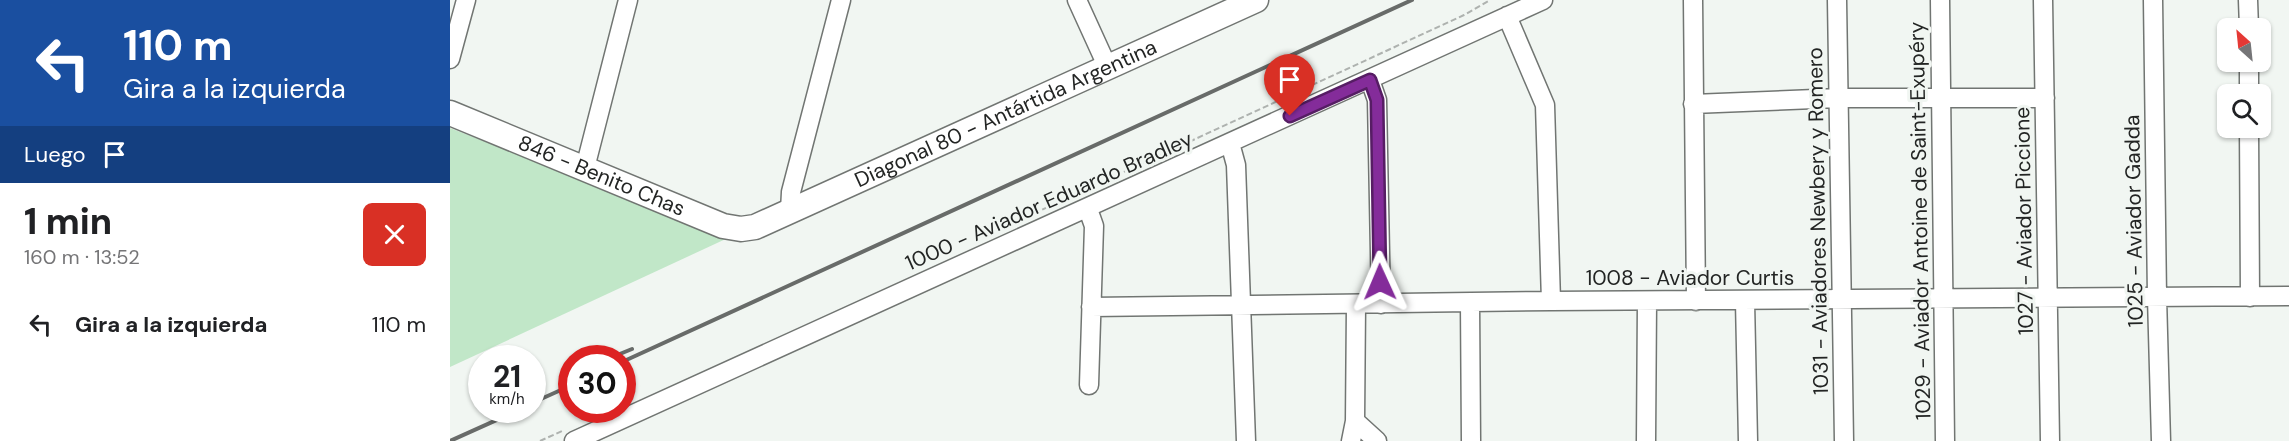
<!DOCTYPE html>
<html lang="es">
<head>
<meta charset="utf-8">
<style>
  :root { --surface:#fff; --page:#f2f2f2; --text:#202124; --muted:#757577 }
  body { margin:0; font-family:"DM Sans",sans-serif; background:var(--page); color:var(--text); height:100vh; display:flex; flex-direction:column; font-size:22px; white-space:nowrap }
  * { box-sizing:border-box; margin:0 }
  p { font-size:20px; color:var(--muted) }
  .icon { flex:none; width:33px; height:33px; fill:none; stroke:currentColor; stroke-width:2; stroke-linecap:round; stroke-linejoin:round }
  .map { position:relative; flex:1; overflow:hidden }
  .details { display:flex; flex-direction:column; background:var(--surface); width:450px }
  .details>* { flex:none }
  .hud { background:#1a4fa0; color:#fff; overflow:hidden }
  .needle { width:39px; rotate:333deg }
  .controls { position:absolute; left:1767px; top:18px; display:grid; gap:12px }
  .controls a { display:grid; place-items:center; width:54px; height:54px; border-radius:9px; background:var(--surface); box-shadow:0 2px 4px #0004; font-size:30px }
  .speed { position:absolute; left:18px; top:345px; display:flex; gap:12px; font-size:30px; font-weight:700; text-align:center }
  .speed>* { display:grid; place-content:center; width:78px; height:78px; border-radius:50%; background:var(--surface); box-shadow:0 2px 4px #0004; line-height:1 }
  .speed small { font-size:15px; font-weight:400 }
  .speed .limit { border:9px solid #d22; background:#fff; color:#111 }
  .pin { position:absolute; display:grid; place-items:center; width:51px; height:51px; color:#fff; margin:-62px -26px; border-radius:50% 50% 50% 0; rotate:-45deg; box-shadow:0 0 6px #0007 }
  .pin .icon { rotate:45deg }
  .me { position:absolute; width:66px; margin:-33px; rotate:359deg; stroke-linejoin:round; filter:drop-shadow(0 0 4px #0008) }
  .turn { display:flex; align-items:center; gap:21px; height:126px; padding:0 24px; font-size:27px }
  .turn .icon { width:78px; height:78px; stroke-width:2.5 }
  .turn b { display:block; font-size:42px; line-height:51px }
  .then { display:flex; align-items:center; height:57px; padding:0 24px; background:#0003; gap:12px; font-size:22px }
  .round { display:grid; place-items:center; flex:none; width:63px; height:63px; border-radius:9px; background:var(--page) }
  .headline { display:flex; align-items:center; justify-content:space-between; height:102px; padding:0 24px }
  h1 { font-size:36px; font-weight:800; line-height:45px }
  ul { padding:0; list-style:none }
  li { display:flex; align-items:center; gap:18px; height:78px; padding:0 24px }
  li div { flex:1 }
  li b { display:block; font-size:22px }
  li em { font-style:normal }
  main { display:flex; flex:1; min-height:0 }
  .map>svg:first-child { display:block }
  .green { fill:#c1e7c8 }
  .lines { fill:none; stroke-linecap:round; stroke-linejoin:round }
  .minor-casing { stroke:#717572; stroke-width:21 }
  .major-casing { stroke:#717572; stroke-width:27 }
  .path { stroke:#aeb2af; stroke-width:2; stroke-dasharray:6 3; stroke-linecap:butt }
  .minor { stroke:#fff; stroke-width:18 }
  .major { stroke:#fff; stroke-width:24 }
  .rail { stroke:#686b69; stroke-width:4 }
  .route-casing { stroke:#561d64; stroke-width:15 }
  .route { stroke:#842c9a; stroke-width:10 }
  .labels { text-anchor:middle; stroke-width:6; stroke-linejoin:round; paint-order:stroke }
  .street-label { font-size:21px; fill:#232524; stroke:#f1f6f2 }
</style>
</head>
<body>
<main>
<section class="details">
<div class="hud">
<div class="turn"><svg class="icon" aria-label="left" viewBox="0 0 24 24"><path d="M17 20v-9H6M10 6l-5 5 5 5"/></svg><div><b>110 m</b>Gira a la izquierda</div></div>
<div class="then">Luego<svg class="icon" aria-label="arrive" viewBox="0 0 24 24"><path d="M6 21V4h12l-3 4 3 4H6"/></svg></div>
</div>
<div class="headline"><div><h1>1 min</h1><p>160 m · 13:52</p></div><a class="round" style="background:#d93025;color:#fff"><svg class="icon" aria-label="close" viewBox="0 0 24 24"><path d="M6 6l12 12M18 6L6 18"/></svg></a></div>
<ul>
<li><svg class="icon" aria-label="left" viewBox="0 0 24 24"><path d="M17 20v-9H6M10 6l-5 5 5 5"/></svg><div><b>Gira a la izquierda</b></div><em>110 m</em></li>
</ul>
</section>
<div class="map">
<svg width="1839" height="441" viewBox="0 0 1839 441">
  <rect width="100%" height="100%" fill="#f1f6f2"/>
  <!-- green -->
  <path class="green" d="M0,128L280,237L0,367Z"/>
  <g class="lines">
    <defs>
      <path id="minor" d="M627,0L658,68
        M1243,0L1246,301
        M1387,0L1394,441
        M1490,0L1495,441
        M1593,0L1600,441
        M1703,0L1707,297L1711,441
        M1798,0L1799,28
        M1057,16L1095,105L1101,301
        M0,59L16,0
        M1799,62V94
        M920,80L927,100L931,304
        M1243,104L1389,98H1595
        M1799,128L1800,297
        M780,143L786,165L796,441
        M135,168L178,0
        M638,209L644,226L639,385
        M340,211L341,192L391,0
        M1295,301L1298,441
        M1020,303L1021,441
        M641,307L1101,301L1839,296
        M905,421L927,441
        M124,441L1093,0
        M901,441L905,421L906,305
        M1196,441L1197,301"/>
      <g id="major">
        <path id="s1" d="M0,113L273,226L291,229L305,227L806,0"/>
      </g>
    </defs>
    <!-- minor casing -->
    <use href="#minor" class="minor-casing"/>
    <!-- major casing -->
    <use href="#major" class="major-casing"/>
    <!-- path -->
    <path class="path" d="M535,236L1014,15L1040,0
      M90,441L112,431"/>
    <!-- minor -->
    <use href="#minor" class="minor"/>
    <!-- major -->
    <use href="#major" class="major"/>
    <!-- rail -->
    <path class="rail" d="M160,358L182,349
      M172,362L962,0
      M82,403L122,385
      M0,441L69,410"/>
  </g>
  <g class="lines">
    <defs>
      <path id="route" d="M840,116L920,80L927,100L930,282"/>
    </defs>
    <!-- route casing -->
    <use href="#route" class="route-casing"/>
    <!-- route -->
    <use href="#route" class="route"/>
  </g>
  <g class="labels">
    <!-- street labels -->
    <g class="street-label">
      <text dy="7" stroke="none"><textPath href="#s1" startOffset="603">Diagonal 80 - Antártida Argentina</textPath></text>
      <text dy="7" stroke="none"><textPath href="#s1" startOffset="164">846 - Benito Chas</textPath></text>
      <text transform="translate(599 201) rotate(-24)" y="7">1000 - Aviador Eduardo Bradley</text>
      <text transform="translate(1368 221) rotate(-91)" y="7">1031 - Aviadores Newbery y Romero</text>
      <text transform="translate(1470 221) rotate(-91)" y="7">1029 - Aviador Antoine de Saint-Exupéry</text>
      <text transform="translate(1574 221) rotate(-91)" y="7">1027 - Aviador Piccione</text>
      <text transform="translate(1684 221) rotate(-91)" y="7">1025 - Aviador Gadda</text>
      <text x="1240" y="285">1008 - Aviador Curtis</text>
    </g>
  </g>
</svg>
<div class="controls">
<a><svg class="needle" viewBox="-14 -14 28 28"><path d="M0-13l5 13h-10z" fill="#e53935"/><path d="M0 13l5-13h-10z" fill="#757577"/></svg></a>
<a><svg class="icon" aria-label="search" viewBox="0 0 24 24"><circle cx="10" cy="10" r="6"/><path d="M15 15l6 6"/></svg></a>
</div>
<div class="speed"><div>21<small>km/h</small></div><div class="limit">30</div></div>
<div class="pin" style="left:840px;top:116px;background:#d93025"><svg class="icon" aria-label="arrive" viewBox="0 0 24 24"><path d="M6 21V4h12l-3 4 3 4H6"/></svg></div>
<svg class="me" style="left:930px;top:282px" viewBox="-20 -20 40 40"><path d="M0-17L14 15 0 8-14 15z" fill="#842c9a" stroke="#fff" stroke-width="4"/></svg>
</div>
</main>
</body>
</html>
